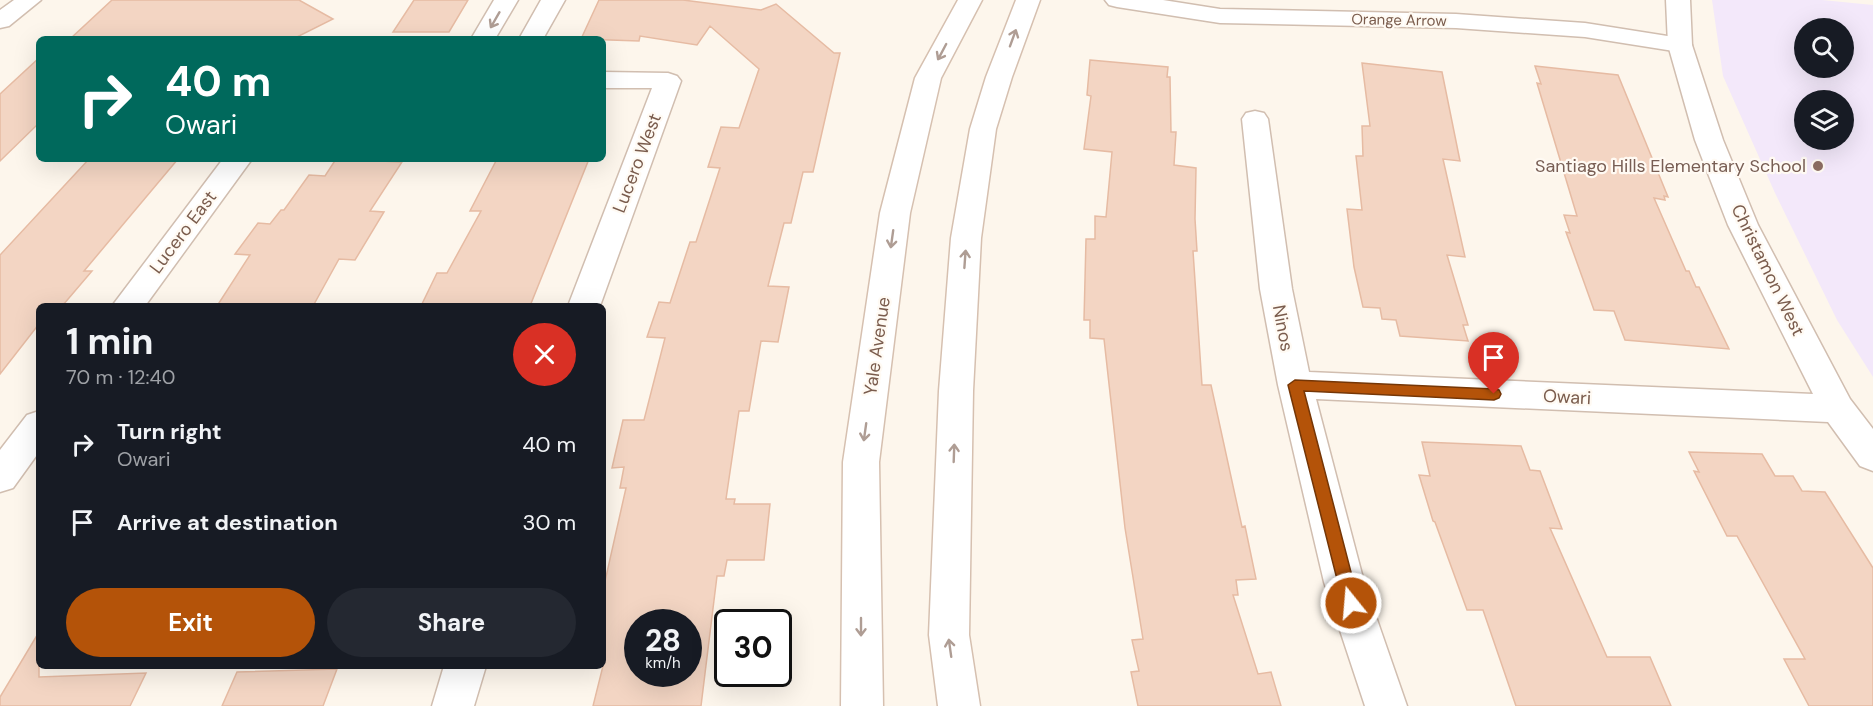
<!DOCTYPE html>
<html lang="en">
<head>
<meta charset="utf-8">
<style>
  :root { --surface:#171b24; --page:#242831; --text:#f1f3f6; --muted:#9ea1a6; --accent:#b45309 }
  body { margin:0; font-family:"DM Sans",sans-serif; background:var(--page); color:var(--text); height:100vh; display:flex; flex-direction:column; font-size:22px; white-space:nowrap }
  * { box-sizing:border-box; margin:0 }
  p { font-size:20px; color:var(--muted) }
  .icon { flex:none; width:33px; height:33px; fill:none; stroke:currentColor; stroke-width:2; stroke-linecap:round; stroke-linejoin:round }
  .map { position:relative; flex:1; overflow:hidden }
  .drawer { position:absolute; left:36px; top:303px; width:570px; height:366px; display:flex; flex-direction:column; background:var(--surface); border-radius:9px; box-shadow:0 6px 24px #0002 }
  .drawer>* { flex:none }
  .top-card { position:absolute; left:36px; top:36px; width:570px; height:126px; border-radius:9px; box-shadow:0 6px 24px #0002; background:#00695c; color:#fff; overflow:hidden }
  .fabs { position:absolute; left:1794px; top:18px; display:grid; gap:12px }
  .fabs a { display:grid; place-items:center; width:60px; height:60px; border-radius:50%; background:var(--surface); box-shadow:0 6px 24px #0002; font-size:30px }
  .speed { position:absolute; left:624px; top:609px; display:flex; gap:12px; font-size:30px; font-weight:700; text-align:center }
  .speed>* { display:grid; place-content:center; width:78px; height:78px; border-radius:50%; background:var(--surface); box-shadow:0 6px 24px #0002; line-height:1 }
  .speed small { font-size:15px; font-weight:400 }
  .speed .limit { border:3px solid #111; border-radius:9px; background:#fff; color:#111 }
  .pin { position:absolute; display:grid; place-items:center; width:51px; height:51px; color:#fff; margin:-62px -26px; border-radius:50% 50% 50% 0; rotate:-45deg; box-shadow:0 0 6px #0007 }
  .pin .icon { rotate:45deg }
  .me { position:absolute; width:66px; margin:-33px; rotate:343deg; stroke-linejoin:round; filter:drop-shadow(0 0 4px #0008) }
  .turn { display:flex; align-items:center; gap:21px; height:126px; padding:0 30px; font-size:27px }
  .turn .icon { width:78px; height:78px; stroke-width:2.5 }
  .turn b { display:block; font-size:42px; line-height:51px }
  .round { display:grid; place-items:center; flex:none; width:63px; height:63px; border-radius:32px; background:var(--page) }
  .summary { display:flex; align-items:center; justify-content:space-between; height:102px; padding:0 30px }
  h1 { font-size:36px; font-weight:700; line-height:45px }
  .button { display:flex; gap:12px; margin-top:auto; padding:12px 30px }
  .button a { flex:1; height:69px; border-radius:36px; background:var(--accent); color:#fff; font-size:24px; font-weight:700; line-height:69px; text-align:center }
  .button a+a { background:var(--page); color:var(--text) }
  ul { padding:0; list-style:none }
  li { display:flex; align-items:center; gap:18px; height:78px; padding:0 30px }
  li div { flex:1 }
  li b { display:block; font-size:22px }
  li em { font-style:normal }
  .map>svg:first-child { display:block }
  .education { fill:#f3e8fa; fill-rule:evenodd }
  .building { fill:#f3d5c3; stroke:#e6bba3; stroke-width:1.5; fill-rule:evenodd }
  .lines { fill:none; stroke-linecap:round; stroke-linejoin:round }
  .minor-casing { stroke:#d1beb0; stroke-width:3 }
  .tertiary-casing { stroke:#d1beb0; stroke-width:3 }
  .secondary-casing { stroke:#d6c0b0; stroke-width:3 }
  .minor { fill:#fff; fill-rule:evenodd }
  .tertiary { fill:#fff; fill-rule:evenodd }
  .secondary { fill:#fff; fill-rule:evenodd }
  .oneway { stroke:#af9d94 }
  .route { fill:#b45309; stroke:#753606; stroke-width:1.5 }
  .education-dot { fill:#8d6e63; stroke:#fffaf3; stroke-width:2 }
  .labels { text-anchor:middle; stroke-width:4.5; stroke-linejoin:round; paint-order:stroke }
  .far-street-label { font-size:15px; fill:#7a5c4d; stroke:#fffaf3 }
  .street-label { font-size:18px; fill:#7a5c4d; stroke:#fffaf3 }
  .education-label { font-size:18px; fill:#785e54; stroke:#fffaf3; text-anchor:end }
</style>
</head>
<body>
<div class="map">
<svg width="1873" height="706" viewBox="0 0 1873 706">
  <rect width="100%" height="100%" fill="#fdf6ec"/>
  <!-- education -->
  <path class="education" d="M1712,0H1822L1873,5V377L1837,320L1775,193L1723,76ZM1804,28H1844V68H1804ZM1804,100H1844V140H1804Z"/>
  <!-- building -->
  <path class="building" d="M112,0H299L333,19L293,39H70Z
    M414,0H468L449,32H393Z
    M599,0H683L761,10L776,4L834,53H840L813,172H803L791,223H784L768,286L789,287L778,342L761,341L749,411H739L726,499H735L734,504H770L764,560H727L724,576H717L701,706H593L603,666V590L626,488H620L624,467L612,468L623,420H644L665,338L647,337L659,302L670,303L690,242H696L720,168L708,167L721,127L739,128L759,69L710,26L697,45L640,36L639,41L581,39ZM638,622H688V674H638Z
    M39,58V123L0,161V94Z
    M1090,60L1168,67L1167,77H1170L1171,132H1176L1174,165L1196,168L1195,219L1197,251H1193L1202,385H1211L1242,527L1245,526L1256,579L1236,580L1238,595H1233L1258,674L1271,672L1281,706H1138L1131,672L1139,671L1132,640L1143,639L1125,528L1104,339L1090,338V320H1084L1086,239H1095V216L1106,217L1112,152L1084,149L1091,96L1087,95Z
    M1362,63L1442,72L1460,161L1443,159L1465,257L1447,255L1468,325H1463L1468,341L1400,336L1396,320L1382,319L1380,308L1363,307L1354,267L1347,209L1362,210L1356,156H1363L1362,126H1370Z
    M1535,66L1618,75L1668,197L1664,196L1665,200L1654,198L1686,271H1689L1696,287H1699L1729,349L1625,340L1614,311L1594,310L1566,232L1570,233L1564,215L1577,216L1537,83L1541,84Z
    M89,159H178L84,271H92L63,305L39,306V324L0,374V255Z
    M336,159L402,162L370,211L384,212L355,260L339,259L313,306H217L250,255L235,254L258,223L270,224L281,210H284L309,175L325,176Z
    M497,159H589L530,306H421L437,273H447L481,211H470Z
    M1422,442L1521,446L1530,470L1540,471L1562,529L1550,528L1607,657H1650L1671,706H1516L1483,610H1467L1435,522L1433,521L1419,475L1430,476Z
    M1689,452L1762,454L1775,476H1793L1802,491L1825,492L1873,568V706H1809L1784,659H1805L1737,536H1727L1694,471L1699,472Z
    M39,632V677L146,673L130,706H0V697Z
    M337,669L323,706H222L237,672Z"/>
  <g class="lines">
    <defs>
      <path id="minor" d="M14,0H41L9,26L0,28V10Z
        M494,0H518L495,39H471Z
        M541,0H565L543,39H519Z
        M1666,0H1690L1692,45L1723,140L1758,225L1850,399L1873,429V471L1860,466L1828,422L1316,399L1364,582L1407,706H1365L1324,582L1278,385L1260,289L1242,119L1246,113L1255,111L1264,113L1268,119L1292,289L1309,372L1813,394L1728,225L1695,140L1668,45Z
        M603,72L668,73L677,76L681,81L600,306H568L652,88H603Z
        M223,159H252L145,306H112Z
        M39,411V452L13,488L0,492V450L27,415Z
        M444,666H486L474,706H432Z"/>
      <path id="tertiary" d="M1105,0H1163L1220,9L1456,14L1585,23L1680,38L1689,40L1692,45L1689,50L1680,52L1585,37L1456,28L1220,23L1117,7L1109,5Z"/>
      <path id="secondary" d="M958,0H982L941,78L910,213L879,462L883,706H841L843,462L880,213L915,78Z
        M1016,0H1040L1012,77L996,129L981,238L973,391L969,635L980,706H938L929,635L939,391L951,238L970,129L986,77Z"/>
    </defs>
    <!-- minor casing -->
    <use href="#minor" class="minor-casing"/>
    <!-- tertiary casing -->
    <use href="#tertiary" class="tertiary-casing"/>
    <!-- secondary casing -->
    <use href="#secondary" class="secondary-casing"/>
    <!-- minor -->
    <use href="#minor" class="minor"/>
    <!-- tertiary -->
    <use href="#tertiary" class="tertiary"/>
    <!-- secondary -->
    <use href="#secondary" class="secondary"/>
  </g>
  <!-- one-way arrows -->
  <defs><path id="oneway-shaft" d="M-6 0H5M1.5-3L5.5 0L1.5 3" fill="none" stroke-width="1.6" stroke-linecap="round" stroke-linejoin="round" transform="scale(1.5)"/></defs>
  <g class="oneway">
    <use href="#oneway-shaft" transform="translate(495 20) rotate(120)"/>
    <use href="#oneway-shaft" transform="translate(1013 38) rotate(-70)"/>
    <use href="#oneway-shaft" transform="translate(942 52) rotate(118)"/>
    <use href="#oneway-shaft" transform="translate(892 239) rotate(98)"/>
    <use href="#oneway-shaft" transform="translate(965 259) rotate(-86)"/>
    <use href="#oneway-shaft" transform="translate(865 432) rotate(98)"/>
    <use href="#oneway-shaft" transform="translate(954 453) rotate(-88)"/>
    <use href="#oneway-shaft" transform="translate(861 627) rotate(90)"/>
    <use href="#oneway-shaft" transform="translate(950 648) rotate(-98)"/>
  </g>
  <!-- route -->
  <path class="route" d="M1295,380L1494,389L1499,390L1501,394L1499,398L1494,400L1304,391L1359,603L1357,608L1351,610L1345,608L1343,603L1288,385Z"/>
  <!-- markers -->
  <circle class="education-dot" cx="1818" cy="166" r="6"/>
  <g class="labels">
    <!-- far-street labels -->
    <g class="far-street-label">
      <text transform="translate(1399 20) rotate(1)" y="5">Orange Arrow</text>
    </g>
    <!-- street labels -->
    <g class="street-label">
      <text transform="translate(637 163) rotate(-69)" y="6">Lucero West</text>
      <text transform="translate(183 232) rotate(-53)" y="6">Lucero East</text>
      <text transform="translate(1768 270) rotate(64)" y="6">Christamon West</text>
      <text transform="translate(1283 328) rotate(79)" y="6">Ninos</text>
      <text transform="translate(877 346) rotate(-82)" y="6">Yale Avenue</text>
      <text transform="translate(1567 397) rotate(3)" y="6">Owari</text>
    </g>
    <!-- education labels -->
    <g class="education-label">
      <text x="1806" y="172">Santiago Hills Elementary School</text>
    </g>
  </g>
</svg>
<div class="fabs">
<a><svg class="icon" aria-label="search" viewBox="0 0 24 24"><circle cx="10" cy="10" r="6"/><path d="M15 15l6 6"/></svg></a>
<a><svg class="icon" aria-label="layers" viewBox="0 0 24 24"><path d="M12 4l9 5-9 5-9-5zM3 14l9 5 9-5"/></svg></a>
</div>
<div class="speed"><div>28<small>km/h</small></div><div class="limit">30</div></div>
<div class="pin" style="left:1494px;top:394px;background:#d93025"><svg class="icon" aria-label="arrive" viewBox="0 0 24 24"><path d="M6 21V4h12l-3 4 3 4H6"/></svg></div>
<svg class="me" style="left:1351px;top:603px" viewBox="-20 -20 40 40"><circle r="17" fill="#b45309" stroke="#fff" stroke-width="3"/><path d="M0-11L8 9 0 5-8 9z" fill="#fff"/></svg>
<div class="top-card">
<div class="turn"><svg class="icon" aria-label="right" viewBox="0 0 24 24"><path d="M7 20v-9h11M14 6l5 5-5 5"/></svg><div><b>40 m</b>Owari</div></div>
</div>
<section class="drawer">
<div class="summary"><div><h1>1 min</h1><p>70 m · 12:40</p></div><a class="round" style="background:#d93025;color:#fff"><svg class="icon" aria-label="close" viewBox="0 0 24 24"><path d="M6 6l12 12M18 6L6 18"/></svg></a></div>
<ul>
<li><svg class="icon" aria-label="right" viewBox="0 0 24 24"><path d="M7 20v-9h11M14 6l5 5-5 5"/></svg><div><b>Turn right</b><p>Owari</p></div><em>40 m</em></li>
<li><svg class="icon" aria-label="arrive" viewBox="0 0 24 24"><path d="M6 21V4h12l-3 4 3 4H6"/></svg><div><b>Arrive at destination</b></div><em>30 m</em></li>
</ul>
<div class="button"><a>Exit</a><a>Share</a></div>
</section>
</div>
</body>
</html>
